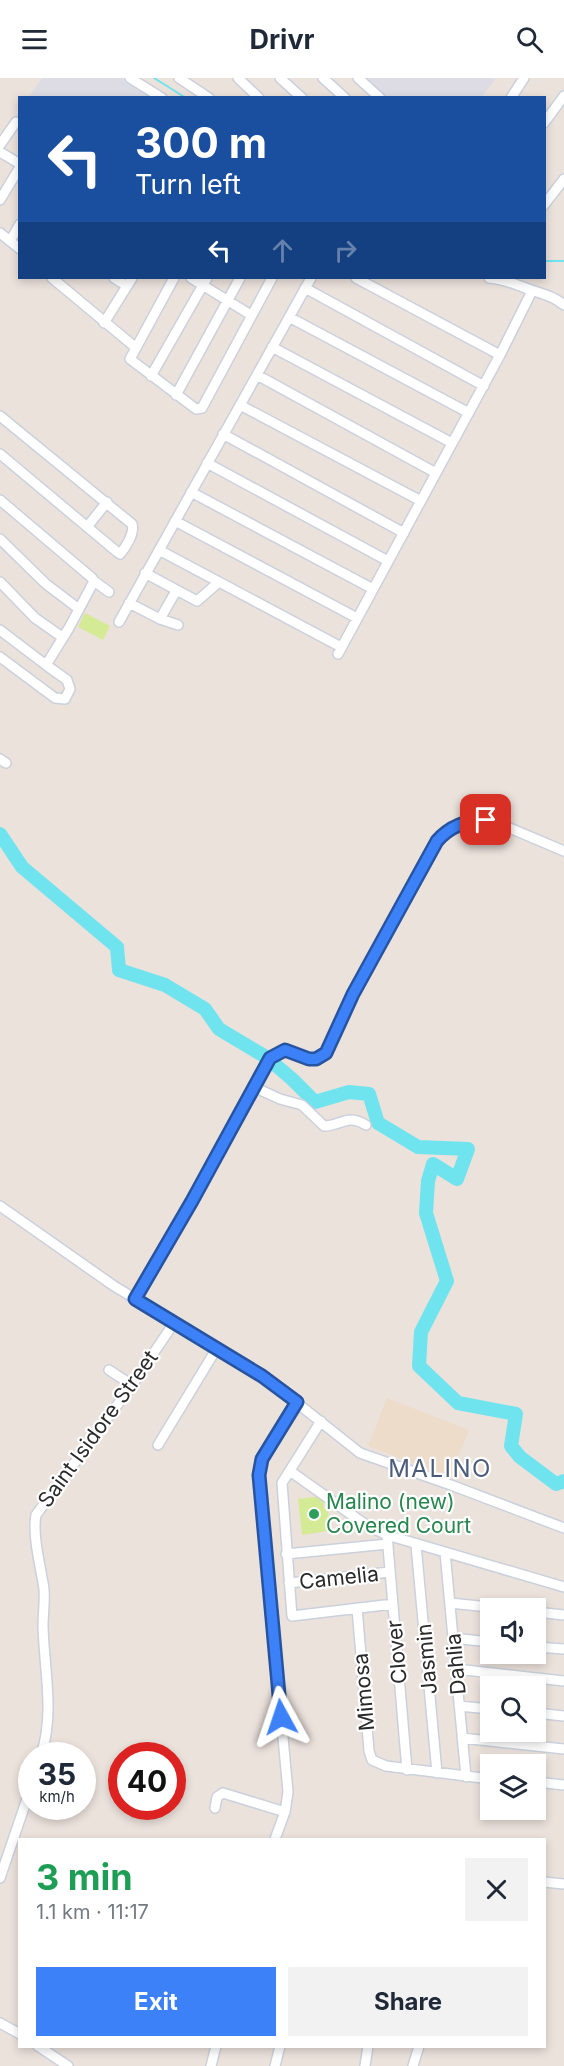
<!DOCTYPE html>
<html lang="en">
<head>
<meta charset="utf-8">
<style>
  :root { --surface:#fff; --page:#f2f2f3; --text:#1f2937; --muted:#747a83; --accent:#3c81f8 }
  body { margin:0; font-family:Inter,sans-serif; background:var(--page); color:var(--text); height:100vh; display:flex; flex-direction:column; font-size:22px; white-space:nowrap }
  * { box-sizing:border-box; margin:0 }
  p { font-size:20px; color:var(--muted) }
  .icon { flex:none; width:33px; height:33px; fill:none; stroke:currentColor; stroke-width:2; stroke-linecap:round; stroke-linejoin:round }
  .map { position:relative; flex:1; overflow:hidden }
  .sheet { position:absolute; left:18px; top:1760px; width:528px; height:210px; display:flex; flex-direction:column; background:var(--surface); border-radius:0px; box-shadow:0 3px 9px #0003 }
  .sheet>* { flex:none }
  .guide { position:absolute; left:18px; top:18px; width:528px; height:183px; border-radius:0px; box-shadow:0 3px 9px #0003; background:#1a4fa0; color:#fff; overflow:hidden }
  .tools { position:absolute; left:480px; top:1520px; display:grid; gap:12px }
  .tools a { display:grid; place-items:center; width:66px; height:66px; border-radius:0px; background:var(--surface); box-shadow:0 3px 9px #0003; font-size:30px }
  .speed { position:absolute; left:18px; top:1664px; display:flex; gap:12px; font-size:30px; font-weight:700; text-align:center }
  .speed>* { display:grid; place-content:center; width:78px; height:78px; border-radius:50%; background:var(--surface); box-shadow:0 3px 9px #0003; line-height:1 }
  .speed small { font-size:15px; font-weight:400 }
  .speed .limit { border:9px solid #d22; background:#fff; color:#111 }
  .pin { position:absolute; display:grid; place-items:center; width:51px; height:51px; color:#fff; margin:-26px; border-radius:12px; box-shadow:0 3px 9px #0006 }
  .me { position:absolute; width:66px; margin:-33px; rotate:355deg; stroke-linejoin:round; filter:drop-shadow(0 0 4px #0008) }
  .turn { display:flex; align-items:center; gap:21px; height:126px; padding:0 18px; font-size:27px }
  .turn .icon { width:78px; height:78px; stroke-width:2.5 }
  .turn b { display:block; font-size:42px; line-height:51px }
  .lanes { display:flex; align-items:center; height:57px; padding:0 18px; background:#0003; justify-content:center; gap:30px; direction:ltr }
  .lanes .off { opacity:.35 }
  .round { display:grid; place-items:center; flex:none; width:63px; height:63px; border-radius:0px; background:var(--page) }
  .head { display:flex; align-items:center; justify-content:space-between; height:102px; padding:0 18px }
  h1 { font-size:36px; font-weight:700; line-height:45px; color:#1e9e55 }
  .cta { display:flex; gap:12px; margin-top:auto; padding:12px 18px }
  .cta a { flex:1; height:69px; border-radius:0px; background:var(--accent); color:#fff; font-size:24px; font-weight:700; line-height:69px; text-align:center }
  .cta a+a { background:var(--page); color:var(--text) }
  header { display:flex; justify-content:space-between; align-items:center; height:78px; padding:0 18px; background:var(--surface); font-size:27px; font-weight:700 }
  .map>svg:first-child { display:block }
  .industrial { fill:#dddce4 }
  .education { fill:#eedccb }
  .pitch { fill:#d5ea94 }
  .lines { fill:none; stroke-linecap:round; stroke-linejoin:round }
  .stream { stroke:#6fe3ee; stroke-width:2 }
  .river { stroke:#6fe3ee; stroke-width:14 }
  .minor-casing { stroke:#cad1dc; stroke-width:12 }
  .minor { stroke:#fff; stroke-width:9 }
  .route-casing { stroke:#2754a1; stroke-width:15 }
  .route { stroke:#3c81f8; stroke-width:10 }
  .leisure-dot { fill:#2e9e5b; stroke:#fff; stroke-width:2 }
  .labels { text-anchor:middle; stroke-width:4.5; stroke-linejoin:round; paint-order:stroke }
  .street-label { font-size:21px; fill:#2a2a2a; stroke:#fff }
  .leisure-label { font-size:21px; fill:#27864d; stroke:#fff; text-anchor:start }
  .quarter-label { font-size:24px; letter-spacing:1.5px; fill:#4b5c7a; stroke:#fff }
</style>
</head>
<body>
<header><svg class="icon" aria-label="menu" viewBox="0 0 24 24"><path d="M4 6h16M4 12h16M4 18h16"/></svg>Drivr<svg class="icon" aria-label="search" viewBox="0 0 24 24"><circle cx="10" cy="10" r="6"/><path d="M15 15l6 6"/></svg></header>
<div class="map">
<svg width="564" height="1988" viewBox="0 0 564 1988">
  <rect width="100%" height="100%" fill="#ece2dc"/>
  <!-- industrial -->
  <path class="industrial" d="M42,0H122L150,19L28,20Z
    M366,0H496L482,19L388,20Z"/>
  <!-- education -->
  <path class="education" d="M387,1320L469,1352L450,1400L368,1368Z"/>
  <!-- pitch -->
  <path class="pitch" d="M85,535L110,548L103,562L78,549Z
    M323,1418L324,1431H328L329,1441L325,1442L327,1453L302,1457L298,1421Z"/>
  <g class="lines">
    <!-- stream -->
    <path class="stream" d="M154,0L186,20
      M544,183H564"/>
    <!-- river -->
    <path class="river" d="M0,756L22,789L117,869L119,892L165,907L205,931L219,951L266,979L292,1001L315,1024L349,1014L369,1016L378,1045L418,1069L468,1071L457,1101L433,1086L428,1103L426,1135L447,1203L421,1254L419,1288L458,1325L516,1336L511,1368L520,1379L556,1406L564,1403"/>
    <defs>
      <path id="minor" d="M130,0L162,20
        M179,0L209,20
        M238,0L259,20
        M280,0L302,20
        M323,0L345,20
        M358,0L380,20
        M511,20L524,0
        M544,45L564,18
        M0,67L16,44
        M0,74L20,86
        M0,122L20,89
        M544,127L564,101
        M0,155L20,171
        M10,163L20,146
        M52,200L135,269
        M114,200L127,208
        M174,200L130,281L196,331L202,330L272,200
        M191,200L251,237
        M356,200L500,277
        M489,200C506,201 519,208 534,213C546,217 554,219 564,227
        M305,210L484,308
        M289,239L469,335
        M104,245L132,200
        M272,269L452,365
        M257,297L436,395
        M151,298L207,200
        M176,317L240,200
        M240,327L421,423
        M0,338L132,446C135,455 126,469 120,476L116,473L0,376
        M223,356L404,455
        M207,385L388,483
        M191,414L373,511
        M0,422L92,500L94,503L69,550L46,587L0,552
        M175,443L357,540
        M87,449L107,424
        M0,461L46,506L79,531
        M159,472L341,569
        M145,495L197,523L219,504
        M94,503L109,514
        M0,504L35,540L62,559
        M129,525L160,541L178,547
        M160,541L176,513
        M119,544L311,200
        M338,576L500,277L532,213
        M0,579L55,620L65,621L70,611L67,602L46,587
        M0,681L6,685
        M254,1009L280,1021L302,1027L324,1048C341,1048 347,1035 366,1047
        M0,1128L114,1208L263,1298L360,1375L451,1407L564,1450
        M135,1221L192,1123L270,980L285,972L309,981H316L326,975L353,917L422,789L437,763L452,749L478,742L493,743L564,773
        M109,1292L132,1307
        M321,1343L282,1405L292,1538L393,1526
        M158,1367L217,1270
        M290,1393L366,1447L387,1457L564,1509
        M387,1457L407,1692
        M416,1467L437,1695
        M445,1474L466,1699
        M286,1476L388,1466
        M289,1505L390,1494
        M450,1525L498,1530
        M357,1530L369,1673L372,1682L386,1688L490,1701
        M536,1534L564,1537
        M453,1560L490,1564
        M536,1569L564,1571
        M456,1591L564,1603
        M459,1628L490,1631
        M536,1635L564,1638
        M462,1660L564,1671
        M41,1677C55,1635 44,1591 43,1548C43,1536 45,1523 44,1511C41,1490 32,1457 36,1437L132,1307L174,1245
        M536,1704L564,1707
        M215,1730L217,1719L223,1715L285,1734
        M275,1761L285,1734L288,1714L259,1397L262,1381L297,1324
        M0,1800L32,1706
        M544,1804L564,1806
        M0,1945L20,1956
        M38,1968L68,1988
        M211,1988L216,1968
        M275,1988L280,1968
        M365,1988L368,1968
        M413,1988L419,1968"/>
    </defs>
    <!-- minor casing -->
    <use href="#minor" class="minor-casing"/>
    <!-- minor -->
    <use href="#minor" class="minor"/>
  </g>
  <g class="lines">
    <defs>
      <path id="route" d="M281,1639L259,1397L262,1381L297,1324L262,1298L135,1221L192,1123L270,980L285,972L309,981H316L326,975L353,916L437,763C450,748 466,742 486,742"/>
    </defs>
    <!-- route casing -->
    <use href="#route" class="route-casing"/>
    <!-- route -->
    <use href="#route" class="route"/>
  </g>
  <!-- markers -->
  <circle class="leisure-dot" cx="314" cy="1436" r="6"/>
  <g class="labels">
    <!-- street labels -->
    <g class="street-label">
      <text transform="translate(98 1351) rotate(-54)" y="7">Saint Isidore Street</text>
      <text transform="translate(339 1500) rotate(-6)" y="7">Camelia</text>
      <text transform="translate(397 1574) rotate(-95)" y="7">Clover</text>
      <text transform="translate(427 1581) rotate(-95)" y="7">Jasmin</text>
      <text transform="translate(456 1586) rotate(-95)" y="7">Dahlia</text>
      <text transform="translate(364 1614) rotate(-95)" y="7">Mimosa</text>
    </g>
    <!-- leisure labels -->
    <g class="leisure-label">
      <text x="326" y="1431">Malino (new)<tspan x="326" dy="24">Covered Court</tspan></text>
    </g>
    <!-- quarter labels -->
    <g class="quarter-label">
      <text x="440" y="1399">MALINO</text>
    </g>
  </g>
</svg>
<div class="tools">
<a><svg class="icon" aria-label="sound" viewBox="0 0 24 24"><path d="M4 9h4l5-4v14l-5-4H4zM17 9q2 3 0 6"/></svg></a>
<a><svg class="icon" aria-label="search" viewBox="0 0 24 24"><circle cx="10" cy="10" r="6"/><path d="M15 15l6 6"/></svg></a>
<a><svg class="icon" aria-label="layers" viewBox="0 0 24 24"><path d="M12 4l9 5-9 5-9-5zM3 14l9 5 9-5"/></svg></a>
</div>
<div class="speed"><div>35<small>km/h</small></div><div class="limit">40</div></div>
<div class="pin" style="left:486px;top:742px;background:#d93025"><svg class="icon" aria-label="arrive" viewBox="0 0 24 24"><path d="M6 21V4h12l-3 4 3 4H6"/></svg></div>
<svg class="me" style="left:281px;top:1639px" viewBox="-20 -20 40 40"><path d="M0-17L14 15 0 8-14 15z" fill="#3c81f8" stroke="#fff" stroke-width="4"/></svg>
<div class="guide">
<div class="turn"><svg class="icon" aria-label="left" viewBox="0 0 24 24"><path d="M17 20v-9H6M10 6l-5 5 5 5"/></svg><div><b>300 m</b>Turn left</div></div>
<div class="lanes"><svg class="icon" aria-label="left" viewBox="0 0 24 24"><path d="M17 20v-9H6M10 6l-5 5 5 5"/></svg><svg class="icon off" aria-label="ahead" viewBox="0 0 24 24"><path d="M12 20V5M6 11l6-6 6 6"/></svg><svg class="icon off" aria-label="right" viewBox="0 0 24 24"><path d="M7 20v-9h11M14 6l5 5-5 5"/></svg></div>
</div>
<section class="sheet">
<div class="head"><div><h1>3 min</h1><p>1.1 km · 11:17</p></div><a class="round"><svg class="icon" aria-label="close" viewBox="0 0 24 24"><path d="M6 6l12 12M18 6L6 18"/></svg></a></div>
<div class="cta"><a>Exit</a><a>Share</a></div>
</section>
</div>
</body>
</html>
